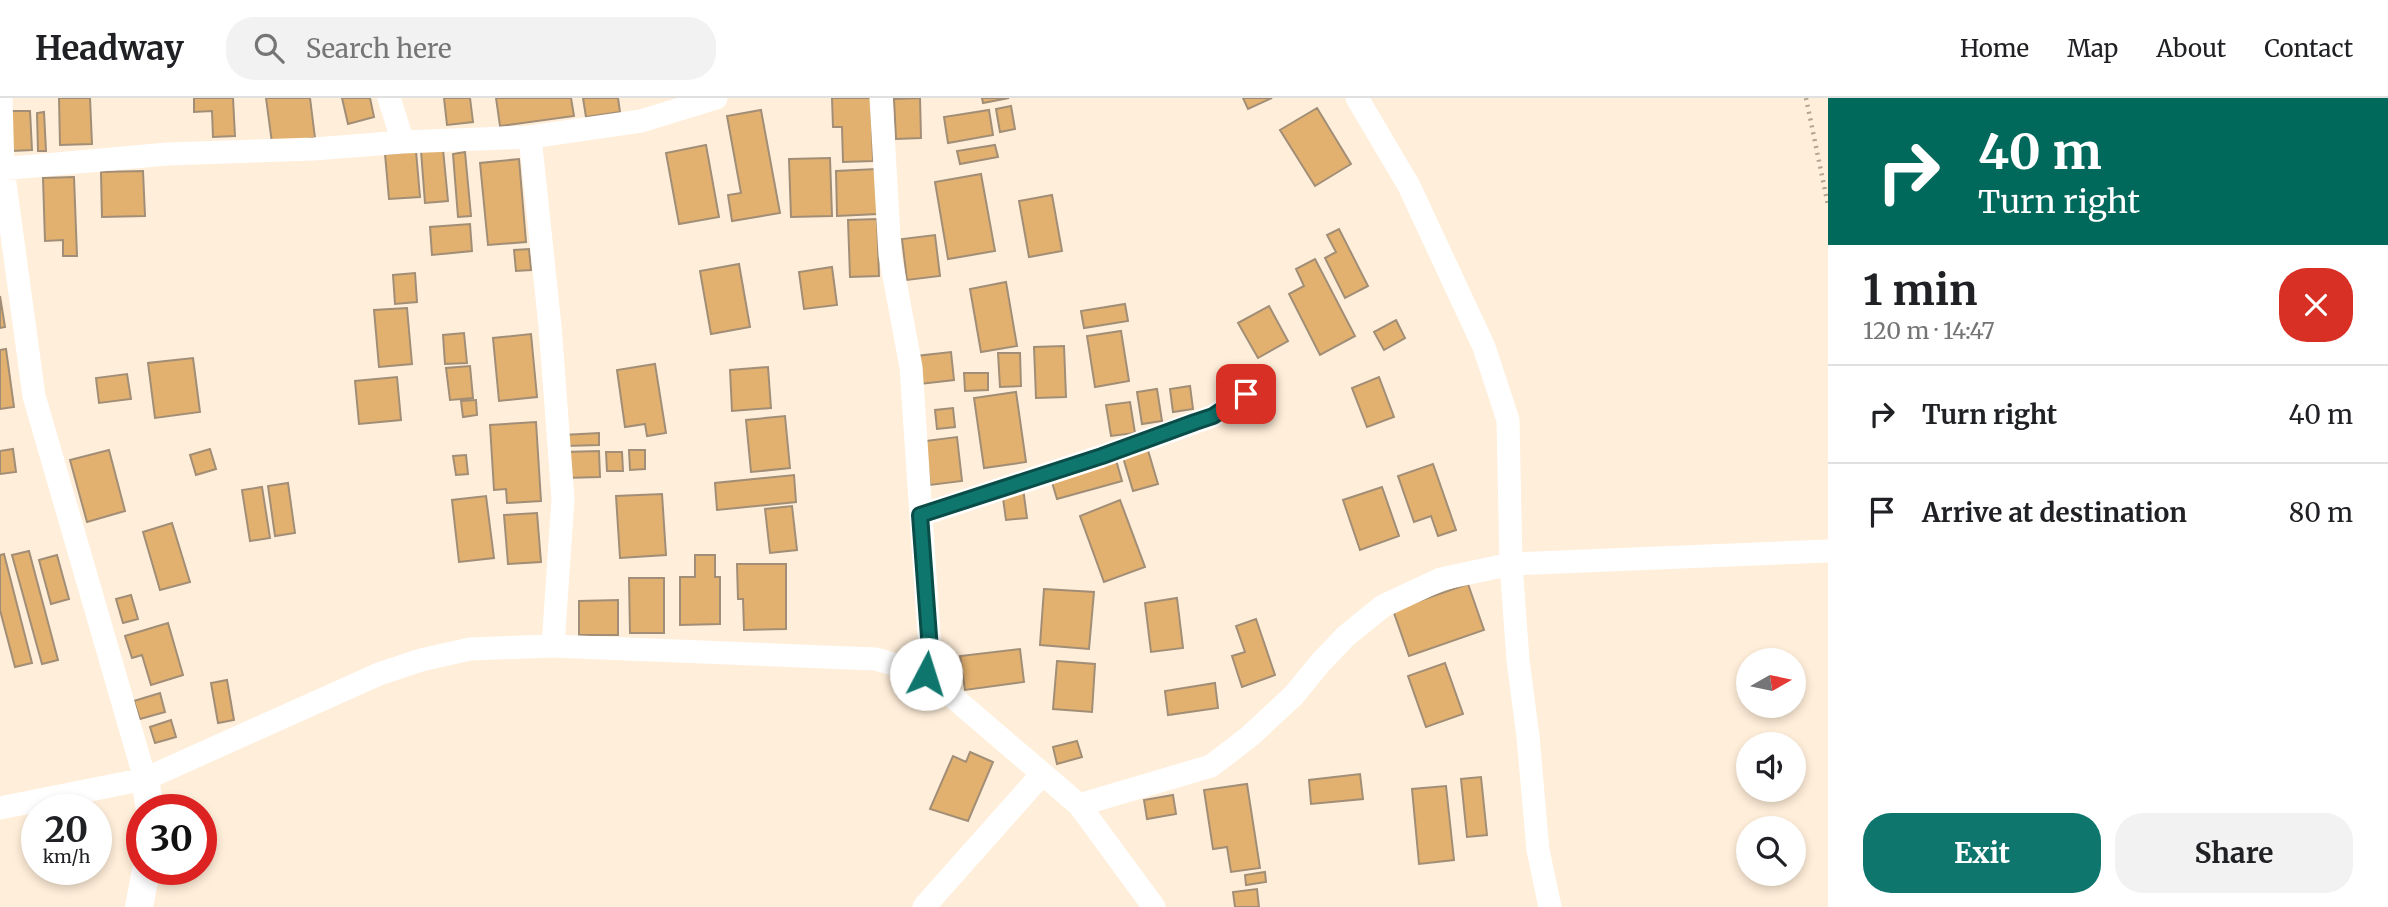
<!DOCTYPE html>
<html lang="en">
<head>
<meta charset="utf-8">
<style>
  :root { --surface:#fff; --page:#f2f2f2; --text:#202124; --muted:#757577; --line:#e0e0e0; --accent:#0f766e }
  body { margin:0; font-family:Merriweather,serif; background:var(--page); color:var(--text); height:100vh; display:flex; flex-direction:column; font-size:26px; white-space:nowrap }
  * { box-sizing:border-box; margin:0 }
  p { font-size:23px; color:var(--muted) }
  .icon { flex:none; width:38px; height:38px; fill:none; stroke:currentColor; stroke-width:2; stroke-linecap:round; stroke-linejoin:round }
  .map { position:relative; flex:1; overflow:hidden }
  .panel { display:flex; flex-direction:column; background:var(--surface); width:560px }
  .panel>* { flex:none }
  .hud { background:#00695c; color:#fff; overflow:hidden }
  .needle { width:46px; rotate:81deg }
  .fabs { position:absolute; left:1736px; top:550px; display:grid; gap:14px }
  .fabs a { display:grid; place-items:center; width:70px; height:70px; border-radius:50%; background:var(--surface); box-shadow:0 4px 10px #0003; font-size:35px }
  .speed { position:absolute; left:21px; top:696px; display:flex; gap:14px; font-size:35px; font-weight:700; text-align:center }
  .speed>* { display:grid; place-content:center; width:91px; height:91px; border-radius:50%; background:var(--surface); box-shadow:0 4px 10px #0003; line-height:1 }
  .speed small { font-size:18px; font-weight:400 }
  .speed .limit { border:10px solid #d22; background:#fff; color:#111 }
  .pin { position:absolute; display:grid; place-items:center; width:60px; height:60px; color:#fff; margin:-30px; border-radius:14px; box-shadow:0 4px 10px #0006 }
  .me { position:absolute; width:77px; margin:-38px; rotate:5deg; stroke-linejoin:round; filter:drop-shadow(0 0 5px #0008) }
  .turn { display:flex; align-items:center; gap:24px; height:147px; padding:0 35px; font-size:32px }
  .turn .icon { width:91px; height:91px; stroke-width:2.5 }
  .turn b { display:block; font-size:49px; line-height:60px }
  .round { display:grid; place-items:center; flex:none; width:74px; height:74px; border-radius:28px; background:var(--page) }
  .head { display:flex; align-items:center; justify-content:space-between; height:119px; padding:0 35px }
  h1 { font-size:42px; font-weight:700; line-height:52px }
  .button { display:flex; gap:14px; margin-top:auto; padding:14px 35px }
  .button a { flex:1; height:80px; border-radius:28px; background:var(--accent); color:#fff; font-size:28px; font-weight:700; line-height:80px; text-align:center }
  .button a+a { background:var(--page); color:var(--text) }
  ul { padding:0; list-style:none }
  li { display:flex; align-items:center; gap:21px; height:98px; padding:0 35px; border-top:2px solid var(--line) }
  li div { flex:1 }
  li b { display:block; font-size:26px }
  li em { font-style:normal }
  header { display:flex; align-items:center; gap:42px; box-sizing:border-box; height:98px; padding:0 35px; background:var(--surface); border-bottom:2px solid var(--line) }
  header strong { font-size:33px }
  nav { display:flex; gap:38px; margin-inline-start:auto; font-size:24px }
  .search { width:490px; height:63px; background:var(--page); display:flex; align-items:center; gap:18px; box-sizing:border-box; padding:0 24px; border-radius:28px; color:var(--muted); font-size:26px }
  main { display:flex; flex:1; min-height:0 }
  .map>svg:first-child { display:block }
  .building { fill:#e3b16f; stroke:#a28e76; stroke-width:2 }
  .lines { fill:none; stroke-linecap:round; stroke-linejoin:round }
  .path { stroke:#b2a593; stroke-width:4.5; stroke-dasharray:2 5; stroke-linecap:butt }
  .minor { stroke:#fff; stroke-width:23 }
  .tertiary { stroke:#fff; stroke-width:28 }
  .route-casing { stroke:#0a4d48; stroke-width:18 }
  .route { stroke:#0f766e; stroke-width:12 }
</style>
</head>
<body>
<header>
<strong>Headway</strong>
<div class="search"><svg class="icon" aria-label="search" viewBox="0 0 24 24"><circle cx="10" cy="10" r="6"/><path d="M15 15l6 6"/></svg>Search here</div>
<nav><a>Home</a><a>Map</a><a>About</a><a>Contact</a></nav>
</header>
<main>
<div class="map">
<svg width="1828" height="809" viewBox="0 0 1828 809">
  <rect width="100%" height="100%" fill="#ffeed9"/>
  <!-- building -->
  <path class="building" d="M59,0H90L92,46L60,47Z
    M194,0H233L235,38L213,39L212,13L194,14Z
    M266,0H310L315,40L272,45Z
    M342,0H370L374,19L348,26Z
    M444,0H470L473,24L447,27Z
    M496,0H571L574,18L500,28Z
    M583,0H618L620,14L586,19Z
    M832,0H871L873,63L843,64L842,29H833Z
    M920,0L921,40L896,41L894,1Z
    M982,0H1009L983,5Z
    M1243,0H1272L1248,11Z
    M1011,8L1015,31L1000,34L996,11Z
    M1317,10L1351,66L1315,88L1280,32Z
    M761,12L780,115L732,123L728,97L741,95L727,18Z
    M989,12L993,37L948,45L944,19Z
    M11,13H30L32,52L12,53Z
    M44,14L46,53H38L37,15Z
    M706,47L719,119L679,126L666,55Z
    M995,47L998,59L960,66L957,53Z
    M443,51L448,103L425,105L421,53Z
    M416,53L420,99L389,101L385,56Z
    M465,54L471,118L458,119L453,56Z
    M830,60L832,118L791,119L789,61Z
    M519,61L526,144L488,147L480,65Z
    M876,71L878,116L837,118L836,73Z
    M143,73L145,118L102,119L101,74Z
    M981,76L995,153L948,161L935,84Z
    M74,79L77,158H63V142L45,143L43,80Z
    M1052,97L1062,153L1029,159L1019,103Z
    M877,121L879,178L850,179L848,122Z
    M470,126L472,153L432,157L430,129Z
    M1339,131L1368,188L1345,200L1325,160L1336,154L1327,137Z
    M935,137L940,178L907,182L902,141Z
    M529,151L531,172L516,173L514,152Z
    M1315,161L1355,238L1320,257L1289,196L1304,188L1296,171Z
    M739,166L750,229L711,236L700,173Z
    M832,169L837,207L804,211L799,174Z
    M415,175L417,204L395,206L393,177Z
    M1006,184L1017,248L981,254L970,191Z
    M0,198L5,229L0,230Z
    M1125,206L1128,223L1084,230L1081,213Z
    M1269,208L1288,243L1258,260L1238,225Z
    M407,210L412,266L379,269L374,212Z
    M1396,222L1405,240L1384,252L1374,234Z
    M1121,233L1129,283L1095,289L1087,238Z
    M464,235L467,265L445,266L443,237Z
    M531,236L537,299L499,303L493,240Z
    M1064,248L1066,299L1036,300L1034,249Z
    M6,251L14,309L0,311V252Z
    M951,254L954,282L920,286L916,258Z
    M998,255H1020L1021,288L1000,289Z
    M193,260L200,314L155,320L148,265Z
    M655,266L666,335L647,338L645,326L625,329L617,272Z
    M470,268L473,300L450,302L446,270Z
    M768,269L771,310L732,313L730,272Z
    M964,275H988V292L965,293Z
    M127,276L131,301L99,305L96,280Z
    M397,279L401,322L359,326L355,283Z
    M1379,279L1394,319L1367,329L1352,290Z
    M1190,288L1193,311L1173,314L1170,291Z
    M1157,291L1162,323L1142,326L1137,294Z
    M1016,294L1026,364L984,370L974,300Z
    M476,302L477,317L463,319L461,303Z
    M1130,304L1135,335L1111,338L1106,307Z
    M953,310L955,329L937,331L935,312Z
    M785,318L790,370L751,374L746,322Z
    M536,324L541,403L507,405L506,391L494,392L490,327Z
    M599,335V347L564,348L563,337Z
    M957,339L962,383L930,387L925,343Z
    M1147,349L1158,386L1133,393L1122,356Z
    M13,351L16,374L0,376V353Z
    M210,351L216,371L196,377L190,357Z
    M109,352L125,413L87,424L70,362Z
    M629,352H645V371L630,372Z
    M599,353L600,379L565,380L564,354Z
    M606,354H622L623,373H607Z
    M466,357L468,376L456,377L453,358Z
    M1116,362L1122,383L1057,401L1051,381Z
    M1433,366L1456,432L1438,438L1431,418L1414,424L1398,378Z
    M794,377L796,404L717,412L715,385Z
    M288,385L295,435L275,438L268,388Z
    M262,389L270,440L250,443L242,392Z
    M1382,389L1399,438L1360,452L1343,402Z
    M1023,390L1027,420L1006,422L1002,393Z
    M662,396L666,457L620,460L616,398Z
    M486,398L494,460L459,464L452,402Z
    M1120,402L1145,469L1104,484L1080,418Z
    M792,408L797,452L770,455L765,411Z
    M537,415L541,464L508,466L504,417Z
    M172,425L190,484L160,492L143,434Z
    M29,453L58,562L42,566L12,457Z
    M4,456L32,565L15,569L0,512V457Z
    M57,457L69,501L51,506L39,462Z
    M695,457H715V479H720V526L680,527V479H695Z
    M737,466H786V531L744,532L743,501H738Z
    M629,480H664V535H630Z
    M1468,486L1484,532L1409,558L1393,512Z
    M1044,491L1094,494L1089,551L1040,547Z
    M131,497L138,521L123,525L116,501Z
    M1177,500L1183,550L1151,554L1145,505Z
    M618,502V537H579V503Z
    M1256,521L1275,577L1242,589L1232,558L1245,554L1236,528Z
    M168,525L183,577L151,587L142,557L132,560L125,538Z
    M1020,551L1024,584L965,592L960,558Z
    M1057,563L1095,566L1092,614L1053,611Z
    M1445,565L1463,616L1426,629L1408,578Z
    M227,582L234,622L218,625L211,585Z
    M1215,585L1218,610L1168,617L1165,593Z
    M160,595L165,614L140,621L134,603Z
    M171,622L176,639L155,645L150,629Z
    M1077,643L1082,659L1057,666L1053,649Z
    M970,654L993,664L968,723L930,711L953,658L966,664Z
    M1360,676L1363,701L1311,706L1309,682Z
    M1481,679L1487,737L1467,739L1461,681Z
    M1247,686L1260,770L1231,774L1227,749L1213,751L1204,692Z
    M1446,688L1454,762L1419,766L1412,691Z
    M1173,697L1176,716L1147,721L1144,702Z
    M1265,774L1266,784L1246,787L1245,777Z
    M1257,791L1259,809H1235L1233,794Z"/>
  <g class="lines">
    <!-- path -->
    <path class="path" d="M1806,0L1828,107"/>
    <!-- minor -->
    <path class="minor" d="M1,0L3,71L34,298L145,681L379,576L421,562L470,551L553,548L876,561L926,576L1079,707L1154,809
      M389,0L403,44
      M881,0L890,157L911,269L930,552L926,576
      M1357,0L1409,88L1484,249L1508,322L1511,466L1518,562L1528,639L1538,752L1550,809
      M530,39L550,228L563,401L553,548
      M0,71L167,56L314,51L403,44L530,39L641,23L716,0
      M921,417L1102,358L1213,318L1263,284
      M1079,707L1211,668L1250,638L1294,597L1321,564L1346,538L1383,508L1441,481L1511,466L1828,453
      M0,710L145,681
      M924,809L1042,676"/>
    <!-- tertiary -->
    <path class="tertiary" d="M145,681L150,712
      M139,809L146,772"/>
  </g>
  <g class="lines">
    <defs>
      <path id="route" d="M926,576L930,552L920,417L1102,358L1195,324L1213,318L1246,296"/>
    </defs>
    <!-- route casing -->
    <use href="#route" class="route-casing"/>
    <!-- route -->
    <use href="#route" class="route"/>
  </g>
</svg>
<div class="fabs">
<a><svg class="needle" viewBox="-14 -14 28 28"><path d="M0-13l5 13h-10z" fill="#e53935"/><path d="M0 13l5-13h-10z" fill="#757577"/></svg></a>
<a><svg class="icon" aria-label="sound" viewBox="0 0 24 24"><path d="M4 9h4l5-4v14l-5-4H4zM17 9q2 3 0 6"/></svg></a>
<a><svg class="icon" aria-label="search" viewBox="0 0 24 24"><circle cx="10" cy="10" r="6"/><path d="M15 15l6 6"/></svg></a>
</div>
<div class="speed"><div>20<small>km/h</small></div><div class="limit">30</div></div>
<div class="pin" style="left:1246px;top:296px;background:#d93025"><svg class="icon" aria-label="arrive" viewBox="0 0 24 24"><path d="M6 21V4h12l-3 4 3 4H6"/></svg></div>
<svg class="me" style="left:926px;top:576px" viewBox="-20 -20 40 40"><circle r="19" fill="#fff"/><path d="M0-13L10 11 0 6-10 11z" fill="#0f766e"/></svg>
</div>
<section class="panel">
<div class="hud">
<div class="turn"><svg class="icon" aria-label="right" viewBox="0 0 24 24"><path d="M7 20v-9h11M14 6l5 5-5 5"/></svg><div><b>40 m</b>Turn right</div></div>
</div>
<div class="head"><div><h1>1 min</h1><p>120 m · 14:47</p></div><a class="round" style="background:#d93025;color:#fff"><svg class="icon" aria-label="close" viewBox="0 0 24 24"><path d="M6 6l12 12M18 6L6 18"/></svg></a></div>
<ul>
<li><svg class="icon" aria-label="right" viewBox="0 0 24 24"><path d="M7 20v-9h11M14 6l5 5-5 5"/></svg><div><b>Turn right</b></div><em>40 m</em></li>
<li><svg class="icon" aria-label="arrive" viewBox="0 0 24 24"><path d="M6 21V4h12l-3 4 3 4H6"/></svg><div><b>Arrive at destination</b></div><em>80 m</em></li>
</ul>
<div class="button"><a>Exit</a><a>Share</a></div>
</section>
</main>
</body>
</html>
